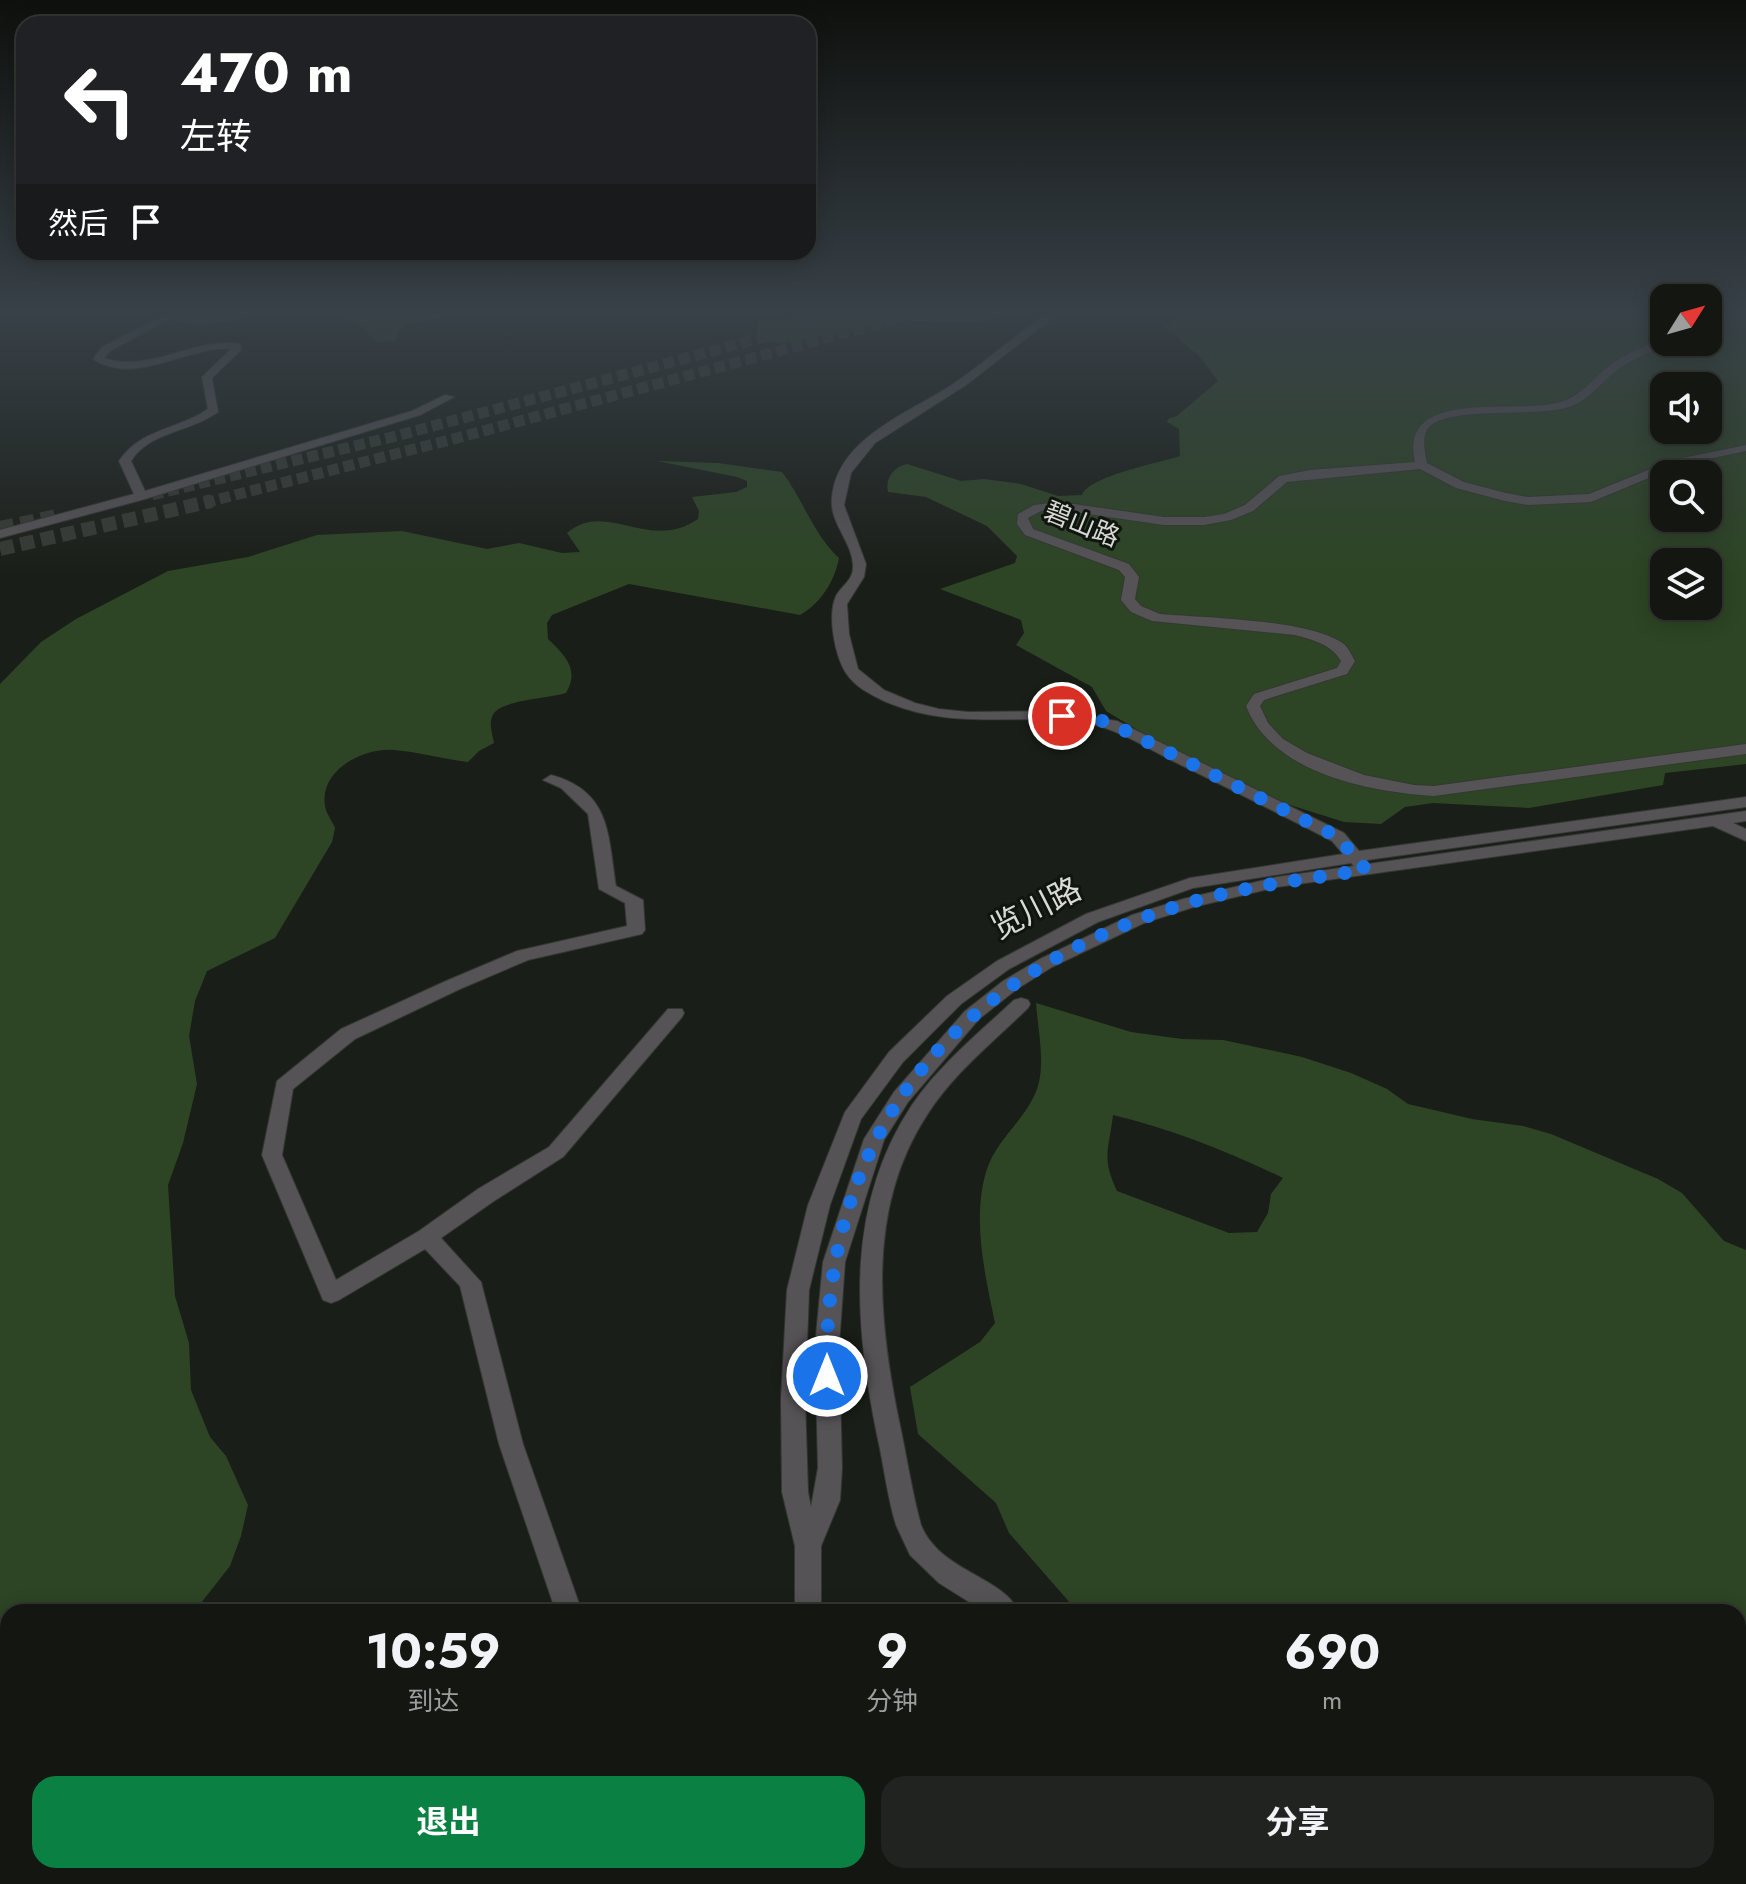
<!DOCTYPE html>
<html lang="zh">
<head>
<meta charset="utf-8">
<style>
  :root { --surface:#141612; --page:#212320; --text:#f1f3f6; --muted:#9d9f9f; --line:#333532; --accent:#0b8043 }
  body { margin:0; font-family:Jost,"Noto Sans SC",sans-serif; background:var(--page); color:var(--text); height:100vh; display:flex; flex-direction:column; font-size:30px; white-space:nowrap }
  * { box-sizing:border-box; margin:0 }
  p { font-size:26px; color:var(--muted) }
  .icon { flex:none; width:44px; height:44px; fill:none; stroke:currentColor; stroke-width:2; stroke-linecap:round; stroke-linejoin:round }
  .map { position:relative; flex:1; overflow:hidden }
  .sheet { position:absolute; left:0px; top:1604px; width:1746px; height:280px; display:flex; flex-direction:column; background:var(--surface); border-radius:24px 24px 0 0; box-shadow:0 4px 20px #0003,0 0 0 2px var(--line) }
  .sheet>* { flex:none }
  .guide { position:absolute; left:16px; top:16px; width:800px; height:244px; border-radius:24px; box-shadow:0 4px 20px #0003,0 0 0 2px var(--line); background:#202124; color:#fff; overflow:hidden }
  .needle { width:52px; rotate:53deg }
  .controls { position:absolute; left:1650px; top:284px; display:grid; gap:16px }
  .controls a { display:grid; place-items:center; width:72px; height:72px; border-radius:16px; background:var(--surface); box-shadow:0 4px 20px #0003,0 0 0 2px var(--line); font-size:40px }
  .pin { position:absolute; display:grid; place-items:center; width:68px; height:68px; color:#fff; margin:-34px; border:4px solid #fff; border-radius:50%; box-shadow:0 2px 8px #0007 }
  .me { position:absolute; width:88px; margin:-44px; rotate:0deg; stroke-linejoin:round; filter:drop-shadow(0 0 6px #0008) }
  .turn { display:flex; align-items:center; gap:28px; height:168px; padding:0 32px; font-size:36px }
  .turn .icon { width:104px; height:104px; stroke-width:2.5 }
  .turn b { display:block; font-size:56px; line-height:68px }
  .then { display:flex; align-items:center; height:76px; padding:0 32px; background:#0003; gap:16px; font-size:30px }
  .eta { display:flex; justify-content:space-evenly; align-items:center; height:136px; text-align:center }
  .eta b { font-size:48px; font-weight:700; line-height:56px }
  .button { display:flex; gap:16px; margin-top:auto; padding:16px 32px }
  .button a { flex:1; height:92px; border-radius:24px; background:var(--accent); color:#fff; font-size:32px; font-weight:700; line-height:92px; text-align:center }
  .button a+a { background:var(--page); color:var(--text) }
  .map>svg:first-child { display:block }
  .green { fill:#2d4524; fill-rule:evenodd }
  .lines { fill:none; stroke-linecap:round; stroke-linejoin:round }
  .minor-tunnel-far1 { stroke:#363a34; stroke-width:11; stroke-dasharray:11 5; stroke-linecap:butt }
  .minor-tunnel { stroke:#363a34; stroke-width:14; stroke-dasharray:14 7; stroke-linecap:butt }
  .minor-casing { stroke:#343833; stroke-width:2 }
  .minor { fill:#565356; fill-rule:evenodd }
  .route { stroke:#1a73e8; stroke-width:14; stroke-dasharray:0 25.2 }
  .labels { text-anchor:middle; stroke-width:6; stroke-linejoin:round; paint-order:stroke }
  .far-street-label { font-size:26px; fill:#d7dad6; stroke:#11150f }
  .street-label { font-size:32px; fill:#d7dad6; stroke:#11150f }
</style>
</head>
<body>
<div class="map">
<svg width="1746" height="1884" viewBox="0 0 1746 1884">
  <rect width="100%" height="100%" fill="#1a1e18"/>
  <!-- green -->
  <path class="green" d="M181,313H256C237,322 188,329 169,318Z
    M338,313H460L403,325L395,341L376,342L364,328Z
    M792,313H1005L1006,314C971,330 932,318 895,322C858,326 820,336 784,343L771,342L758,334L759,321L794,319Z
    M1184,313H1664V342H1708V313H1746V764L1665,773L1663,785L1529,808L1433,803L1405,807L1381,824L1344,822L1271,799L1179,755L1106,711L1092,687L1016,645L1024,633L1021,620L940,589L1015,563L1017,556L987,526L926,497L888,492C885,479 893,467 907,464L961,481L984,479L1021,484L1058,496L1082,495C1089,476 1159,463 1180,456L1179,429L1167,422L1168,419L1177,416L1218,381L1198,355L1164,326ZM1664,386H1708V430H1664ZM1664,474H1708V518H1664ZM1664,562H1708V606H1664Z
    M657,461L718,463L782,472C803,499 813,534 839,558C835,581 820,604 800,615L629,584L552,615L547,623L548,639C565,655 580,670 566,693C549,698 508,700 496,711C487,719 492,733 494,743L479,751L468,762C444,759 419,752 394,750C364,747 319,770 325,806C326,813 332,821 335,828L332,842L275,938L207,971L195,1001L189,1036L197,1084L183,1143L168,1185L175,1296L189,1343L191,1390L210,1437L226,1456L248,1505L241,1536L230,1566L194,1612H8V1876H284L282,1884H0V684L41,642L76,619L168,571L248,557L317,535L402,531L487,549L519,543L562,553L580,552L567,533C606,499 649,553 698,519L699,511L692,497L736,492L747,487V481L737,477Z
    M1036,1003L1131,1032L1182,1039L1223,1040L1302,1057L1351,1073L1387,1089L1408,1104L1472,1119L1523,1126L1551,1134L1658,1179L1682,1193L1724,1241L1746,1250V1884H1369L1366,1876H1738V1612H1078L1009,1533L996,1503L918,1434L910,1387L980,1342L995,1323C985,1275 972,1220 986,1172C995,1141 1023,1122 1035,1094C1047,1068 1038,1032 1036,1003ZM1113,1115C1172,1129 1229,1152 1283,1178L1271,1194L1268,1213L1257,1232L1229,1233L1117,1191C1101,1157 1109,1150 1113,1115Z"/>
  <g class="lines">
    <!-- minor-tunnel-far1 -->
    <path class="minor-tunnel-far1" d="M152,495L396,436L854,313
      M204,503L461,437L919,313"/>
    <!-- minor-tunnel -->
    <path class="minor-tunnel" d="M0,528L57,516
      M0,549L212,501"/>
    <defs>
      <path id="minor" d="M169,313H181L110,351L104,358C149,374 195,336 240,344L241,350L212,378L218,412C191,432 150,431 131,461L145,491L412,411L445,395L454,397L420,415L145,499L0,538V530L134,494L119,461C141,428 178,430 208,409L202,377L231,349C188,346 134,387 93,359L102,347Z
        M1048,313H1059L966,385L875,443L851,473L844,505L866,564L864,577L847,604L849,634L858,669L884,690L915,703L939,709L968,712L1053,711L1117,721L1344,833L1359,851L1746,797V807L1367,860L1368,864L1746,811V821L1733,823L1746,829V841L1713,826L1277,887L1194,907L1144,923L1052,967L1017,989L979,1019L908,1102L884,1140L845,1262L839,1346L842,1468L840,1500L821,1546V1612H795V1546L782,1492L781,1399L787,1290L808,1205L845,1112L889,1052L947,996L997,961L1086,914L1190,878L1343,854L1332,841C1280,814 1228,788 1175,762C1145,747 1115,727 1081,722C1010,713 954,731 884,701C870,694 855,687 846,673C835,656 827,615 836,596C842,585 854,580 853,565C852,541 829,523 832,497C838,436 913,412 956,382C988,360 1016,334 1048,313ZM1351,863L1354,866L1277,877L1183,899L1132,915L1040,959L1003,981L965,1011L894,1092L864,1139L823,1262L815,1346L818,1468L811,1507L808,1492L805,1399L809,1290L830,1205L861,1119L903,1062L961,1004L1009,969L1098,922L1193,888Z
        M1737,313H1746V317L1739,315Z
        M1664,339V342H1669L1668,344C1653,351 1637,357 1623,366C1604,378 1591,400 1569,407C1539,418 1450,405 1429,427C1421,436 1425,453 1427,463L1464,482L1506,493L1528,497L1589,494L1673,460L1746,445V451L1680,465L1591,502L1528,505L1505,501L1456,488L1420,469L1287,482L1253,511L1231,520L1204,525H1164L1060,510L1041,511L1028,518L1033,529L1129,564L1139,577L1135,599L1141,606L1160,614C1203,618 1313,619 1345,645C1349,649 1352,656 1355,661L1347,674L1264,700L1260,706L1268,723L1283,739L1307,753L1364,775L1414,785L1434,786L1746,744V754L1434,796C1369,792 1272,773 1246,706L1254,694L1337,668L1341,661C1331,644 1313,640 1295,635L1152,621L1131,612L1121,600L1125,577L1119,570L1025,535L1017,524L1018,514L1034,505L1060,502L1164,517H1204L1224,514L1245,505L1279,476L1310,470L1415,462C1397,383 1526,418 1566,400C1586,392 1597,373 1614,362C1628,353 1648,344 1664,339Z
        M551,775C611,791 608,835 616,886L643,900L645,930L642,934L528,960L460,989L355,1039L293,1089L282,1155L336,1280L419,1231L478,1189L549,1147L668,1009H682L684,1013L682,1017L563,1157L494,1201L441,1238L481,1282L523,1444L582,1612H556L499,1444L460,1286L425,1249L339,1300L331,1303L323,1300L262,1155L277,1081L341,1029L446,981L517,951L627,926L625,903L599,889L588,814L561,788L543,780Z
        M1021,998L1028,1000L1030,1004L1028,1008C993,1042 953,1074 927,1115C864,1211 879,1329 902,1435C908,1465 913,1496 921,1525C940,1572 1003,1576 1019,1612H985L939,1583L910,1555L896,1525C887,1496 884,1465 877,1435C854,1322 845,1206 912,1105C939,1065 979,1033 1014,1000Z
        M622,1876H652L654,1884H624Z
        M767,1876H797L796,1884H766Z
        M1203,1876H1235L1238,1884H1206Z"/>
    </defs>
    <!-- minor casing -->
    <use href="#minor" class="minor-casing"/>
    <!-- minor -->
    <use href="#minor" class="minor"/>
  </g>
  <!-- sky -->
  <linearGradient id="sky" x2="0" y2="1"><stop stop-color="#0e100d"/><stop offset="0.54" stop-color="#384148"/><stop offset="1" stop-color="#384148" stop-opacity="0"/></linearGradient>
  <rect width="1746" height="577" fill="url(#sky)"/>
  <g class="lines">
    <!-- route -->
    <path class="route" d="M827,1376C821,1130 957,972 1188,903C1246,886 1306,879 1366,870L1338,837L1112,724L1093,718L1062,716"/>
  </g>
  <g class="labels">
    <!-- far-street labels -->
    <g class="far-street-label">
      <text transform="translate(1082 524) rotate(22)" y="9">碧山路</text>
    </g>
    <!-- street labels -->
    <g class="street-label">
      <text transform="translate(1036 908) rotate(-27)" y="11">览川路</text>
    </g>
  </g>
</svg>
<div class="controls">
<a><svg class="needle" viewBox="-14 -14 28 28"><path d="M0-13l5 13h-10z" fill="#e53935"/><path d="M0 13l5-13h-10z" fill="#9d9f9f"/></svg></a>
<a><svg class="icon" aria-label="sound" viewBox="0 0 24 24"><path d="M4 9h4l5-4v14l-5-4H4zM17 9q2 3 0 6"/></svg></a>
<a><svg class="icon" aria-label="search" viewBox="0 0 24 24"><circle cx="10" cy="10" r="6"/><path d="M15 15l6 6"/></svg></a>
<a><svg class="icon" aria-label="layers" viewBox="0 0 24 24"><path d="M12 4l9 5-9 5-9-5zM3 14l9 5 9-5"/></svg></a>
</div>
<div class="pin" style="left:1062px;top:716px;background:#d93025"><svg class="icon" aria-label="arrive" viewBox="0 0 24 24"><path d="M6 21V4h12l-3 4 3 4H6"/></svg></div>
<svg class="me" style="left:827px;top:1376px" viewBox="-20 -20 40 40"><circle r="17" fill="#1a73e8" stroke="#fff" stroke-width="3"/><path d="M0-11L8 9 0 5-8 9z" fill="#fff"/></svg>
<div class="guide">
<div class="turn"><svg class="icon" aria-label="left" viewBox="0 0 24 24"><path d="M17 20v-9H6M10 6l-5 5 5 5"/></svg><div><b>470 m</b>左转</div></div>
<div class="then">然后<svg class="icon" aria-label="arrive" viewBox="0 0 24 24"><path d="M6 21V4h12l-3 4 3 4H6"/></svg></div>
</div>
<section class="sheet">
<div class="eta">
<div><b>10:59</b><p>到达</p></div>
<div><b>9</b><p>分钟</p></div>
<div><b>690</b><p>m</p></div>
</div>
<div class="button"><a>退出</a><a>分享</a></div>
</section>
</div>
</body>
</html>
